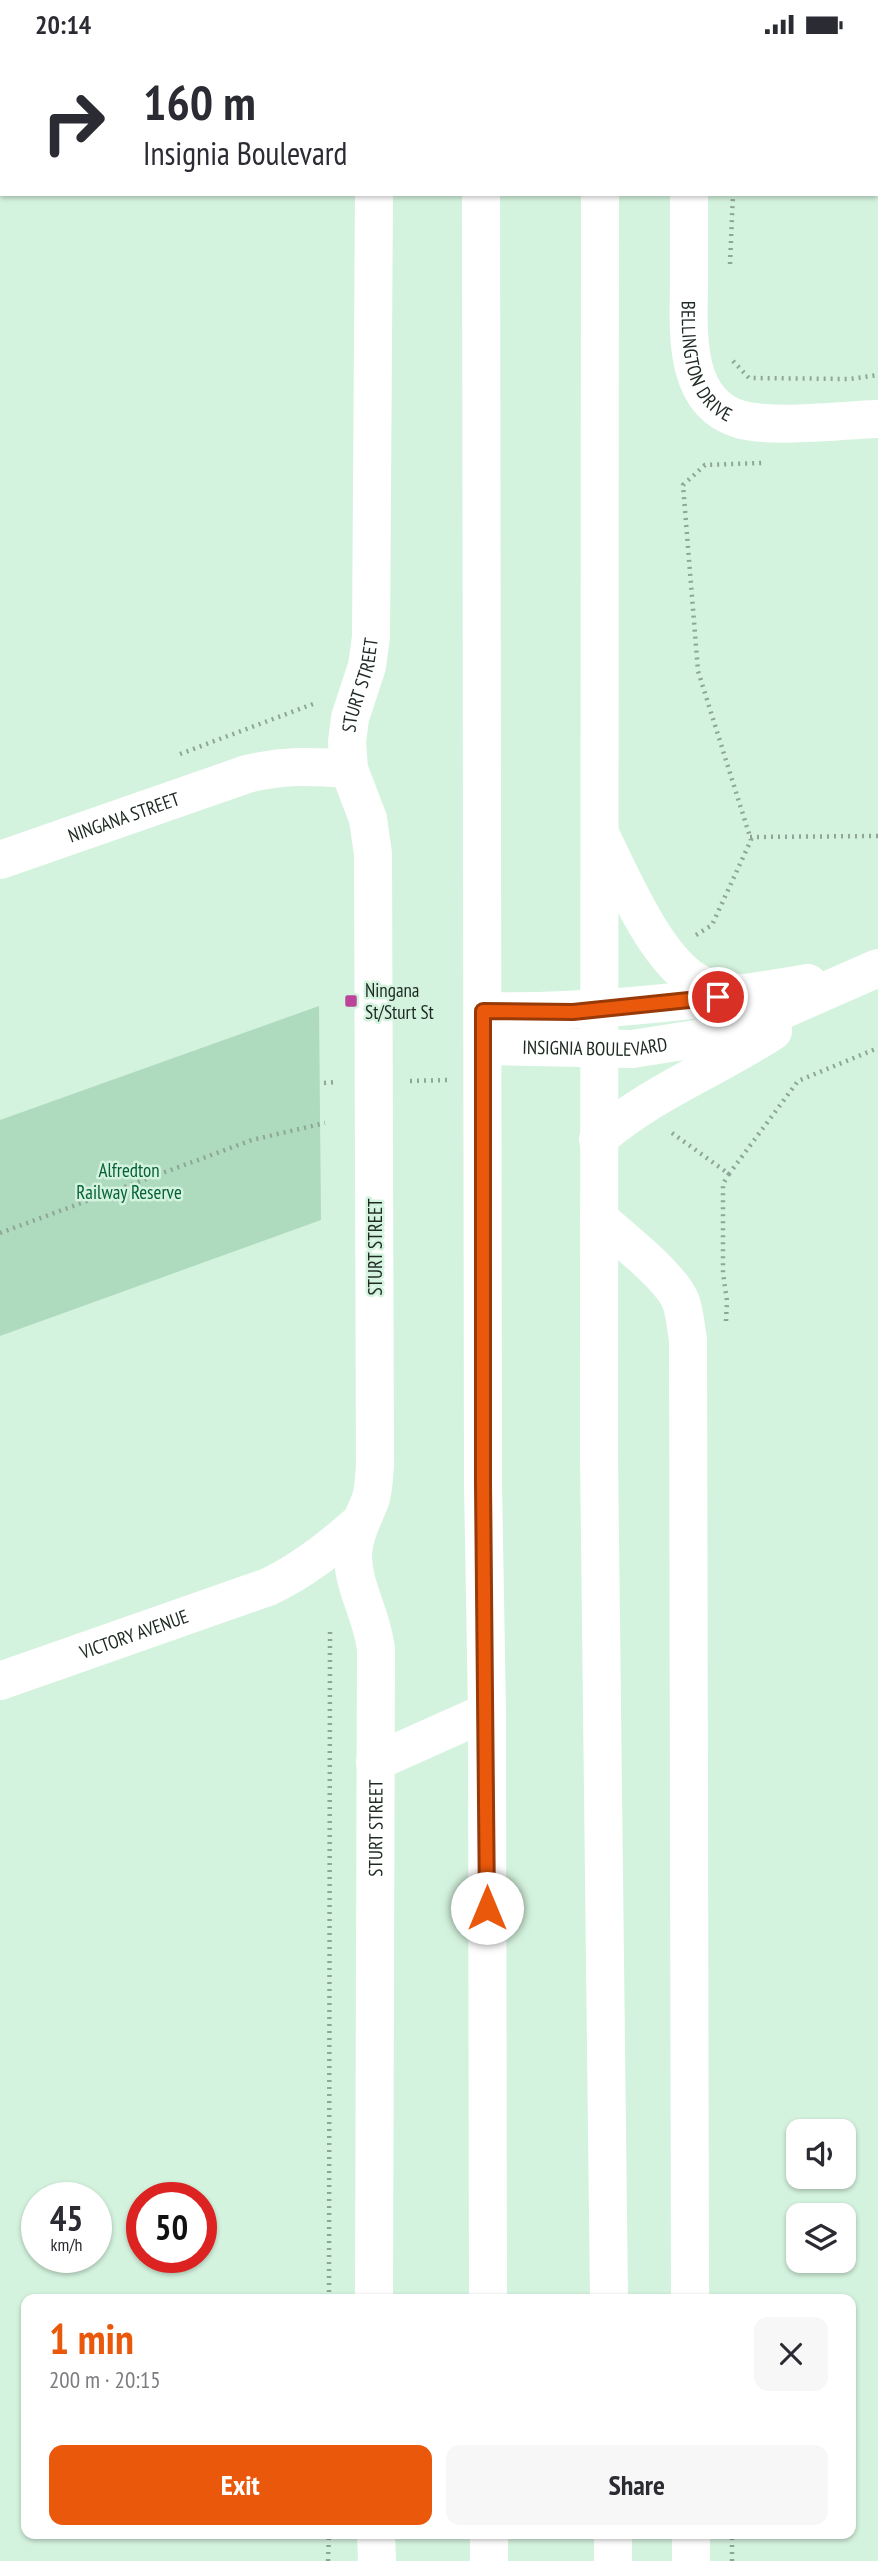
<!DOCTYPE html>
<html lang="en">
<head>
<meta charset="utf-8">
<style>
  :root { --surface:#fff; --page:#f7f7f7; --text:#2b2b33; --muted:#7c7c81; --accent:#ea580c }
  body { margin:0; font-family:"PT Sans Narrow",sans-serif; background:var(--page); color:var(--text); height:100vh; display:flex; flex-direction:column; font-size:26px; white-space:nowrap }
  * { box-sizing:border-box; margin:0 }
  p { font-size:23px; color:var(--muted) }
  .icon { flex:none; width:38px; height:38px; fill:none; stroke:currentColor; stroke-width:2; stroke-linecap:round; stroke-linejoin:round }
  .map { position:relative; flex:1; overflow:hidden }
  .panel { position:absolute; left:21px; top:2245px; width:835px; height:245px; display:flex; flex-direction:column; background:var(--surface); border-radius:14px; box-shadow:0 2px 5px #0004 }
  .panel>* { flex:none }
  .guide { position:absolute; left:0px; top:0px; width:878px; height:147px; box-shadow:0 2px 5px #0004; background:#fff; color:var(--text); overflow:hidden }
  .buttons { position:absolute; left:786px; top:2070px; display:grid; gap:14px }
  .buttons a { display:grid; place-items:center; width:70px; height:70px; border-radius:14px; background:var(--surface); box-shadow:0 2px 5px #0004; font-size:35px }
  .speed { position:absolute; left:21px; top:2133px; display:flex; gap:14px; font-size:35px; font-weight:700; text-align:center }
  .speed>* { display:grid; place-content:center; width:91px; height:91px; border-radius:50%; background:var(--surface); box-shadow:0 2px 5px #0004; line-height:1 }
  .speed small { font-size:18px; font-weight:400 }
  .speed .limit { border:10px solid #d22; background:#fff; color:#111 }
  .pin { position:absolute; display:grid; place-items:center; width:60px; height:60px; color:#fff; margin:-30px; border:4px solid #fff; border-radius:50%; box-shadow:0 2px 7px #0007 }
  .me { position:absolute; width:77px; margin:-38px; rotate:0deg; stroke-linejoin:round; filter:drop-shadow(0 0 5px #0008) }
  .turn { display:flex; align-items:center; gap:24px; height:147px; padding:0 28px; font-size:32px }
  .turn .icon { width:91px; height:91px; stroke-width:2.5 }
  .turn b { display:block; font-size:49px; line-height:60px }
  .round { display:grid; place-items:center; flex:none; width:74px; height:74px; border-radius:14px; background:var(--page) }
  .overview { display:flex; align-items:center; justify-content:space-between; height:119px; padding:0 28px }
  h1 { font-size:42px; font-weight:800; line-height:52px; color:var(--accent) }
  .cta { display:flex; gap:14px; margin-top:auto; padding:14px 28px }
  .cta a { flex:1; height:80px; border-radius:14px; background:var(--accent); color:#fff; font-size:28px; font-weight:800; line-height:80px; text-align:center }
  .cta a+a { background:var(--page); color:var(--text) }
  .status { display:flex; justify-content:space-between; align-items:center; height:49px; padding:0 35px; background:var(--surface); direction:ltr }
  .status svg { height:19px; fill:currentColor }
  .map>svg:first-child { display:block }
  .green { fill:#aedabe }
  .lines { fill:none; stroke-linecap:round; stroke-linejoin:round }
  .path { stroke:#8fa696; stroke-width:4.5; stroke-dasharray:2 5; stroke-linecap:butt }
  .street { stroke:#fff; stroke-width:38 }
  .secondary { stroke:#fff; stroke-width:38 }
  .route-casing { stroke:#983908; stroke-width:18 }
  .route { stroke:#ea580c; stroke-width:12 }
  .poi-dot { fill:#bb4399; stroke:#d4f3de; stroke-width:2.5 }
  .labels { text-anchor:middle; stroke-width:5; stroke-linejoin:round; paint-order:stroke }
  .street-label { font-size:19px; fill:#1e2922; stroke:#d4f3de }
  .poi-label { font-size:19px; fill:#1e2922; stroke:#d4f3de; text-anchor:start }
  .park-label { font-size:19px; fill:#066139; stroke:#d4f3de }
</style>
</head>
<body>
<div class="status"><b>20:14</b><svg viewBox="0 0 49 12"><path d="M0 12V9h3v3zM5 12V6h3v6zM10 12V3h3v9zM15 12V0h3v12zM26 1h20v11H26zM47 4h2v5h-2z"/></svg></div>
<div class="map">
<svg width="878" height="2512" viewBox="0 0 878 2512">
  <rect width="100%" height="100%" fill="#d4f3de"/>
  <!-- green -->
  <path class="green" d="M319,957L321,1171L0,1287V1071Z"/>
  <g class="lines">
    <!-- path -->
    <path class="path" d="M775,0V2
      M844,2L852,0
      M730,215L733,145
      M733,312L749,329L850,330L878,326
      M180,705L313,655
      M750,788L878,787
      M696,886L712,876L751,791L698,622L683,436L705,416L762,414
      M410,1032L447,1031
      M324,1034L338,1033
      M672,1084L729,1125L798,1032L878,999
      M0,1184L252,1091L325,1074
      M726,1272L727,1252L723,1224V1135L729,1125
      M329,2250L330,1579
      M732,2489V2512
      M328,2512L329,2485"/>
    <!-- street -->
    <g class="street">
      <path d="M376,2V0"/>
      <path d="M702,2L703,0"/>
      <path id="s1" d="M689,145C689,174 689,202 689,231C689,278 681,352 739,370C772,380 842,371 878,370"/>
      <path d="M600,785C622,828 657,915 702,936C712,941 723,942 734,943"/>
      <path id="s2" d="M0,811L247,725C284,716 312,717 349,720"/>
      <path d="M483,962C594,964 699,953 808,934"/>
      <path id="s3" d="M483,997L632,1000L696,990L778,963L878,919"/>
      <path d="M598,1090C650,1044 715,1020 773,982"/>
      <path d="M599,1169C620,1189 671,1227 681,1253C685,1265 686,1279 688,1291L690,2250"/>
      <path id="s4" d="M0,1632L268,1538C302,1522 330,1500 358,1475"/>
      <path d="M375,1713L487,1663"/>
      <path id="s5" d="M374,2250L376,1601C373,1568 353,1539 353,1506C354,1483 364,1469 371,1449C374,1438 374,1427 375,1416L373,805L368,770L349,720L347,693L350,669L367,617L371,588L374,145"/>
      <path d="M376,2485L377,2512"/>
      <path d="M691,2485V2512"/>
    </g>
    <!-- secondary -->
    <path class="secondary" d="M481,0V2
      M600,2V0
      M481,145L483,1434L487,1663L488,2250
      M600,145L599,1405L609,2250
      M489,2485V2512
      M613,2485V2512"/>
  </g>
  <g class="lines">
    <defs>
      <path id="route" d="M487,1859L483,1434V962L573,963L718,948"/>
    </defs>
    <!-- route casing -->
    <use href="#route" class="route-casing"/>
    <!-- route -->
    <use href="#route" class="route"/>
  </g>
  <!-- markers -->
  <rect class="poi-dot" x="344" y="945" width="14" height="14" rx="3.5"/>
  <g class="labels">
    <!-- street labels -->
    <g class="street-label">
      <text dy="7" stroke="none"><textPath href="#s1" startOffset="172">BELLINGTON DRIVE</textPath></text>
      <text dy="7" stroke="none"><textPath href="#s5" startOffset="1626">STURT STREET</textPath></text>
      <text dy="7" stroke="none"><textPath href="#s2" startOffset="131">NINGANA STREET</textPath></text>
      <text dy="7" stroke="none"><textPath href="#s3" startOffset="112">INSIGNIA BOULEVARD</textPath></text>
      <text transform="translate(375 1198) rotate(-90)" y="7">STURT STREET</text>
      <text dy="7" stroke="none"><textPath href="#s4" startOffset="142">VICTORY AVENUE</textPath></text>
      <text dy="7" stroke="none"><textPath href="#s5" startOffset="471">STURT STREET</textPath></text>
    </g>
    <!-- poi labels -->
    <g class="poi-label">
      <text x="365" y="948">Ningana<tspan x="365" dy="22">St/Sturt St</tspan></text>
    </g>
    <!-- park labels -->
    <g class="park-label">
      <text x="129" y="1128">Alfredton<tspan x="129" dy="22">Railway Reserve</tspan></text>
    </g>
  </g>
</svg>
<div class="buttons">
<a><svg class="icon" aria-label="sound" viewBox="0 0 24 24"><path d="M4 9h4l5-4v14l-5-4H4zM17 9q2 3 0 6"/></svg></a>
<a><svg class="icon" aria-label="layers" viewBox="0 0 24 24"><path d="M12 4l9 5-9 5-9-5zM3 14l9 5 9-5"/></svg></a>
</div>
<div class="speed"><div>45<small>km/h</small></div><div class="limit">50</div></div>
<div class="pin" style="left:718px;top:948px;background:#d93025"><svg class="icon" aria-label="arrive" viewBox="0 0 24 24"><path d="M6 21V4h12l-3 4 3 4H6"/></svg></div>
<svg class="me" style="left:487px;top:1859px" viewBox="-20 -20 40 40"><circle r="19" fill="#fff"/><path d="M0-13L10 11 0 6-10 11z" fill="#ea580c"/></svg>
<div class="guide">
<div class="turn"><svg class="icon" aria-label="right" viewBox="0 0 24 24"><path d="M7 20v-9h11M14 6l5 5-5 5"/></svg><div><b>160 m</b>Insignia Boulevard</div></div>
</div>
<section class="panel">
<div class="overview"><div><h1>1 min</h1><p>200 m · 20:15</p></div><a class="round"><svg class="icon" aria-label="close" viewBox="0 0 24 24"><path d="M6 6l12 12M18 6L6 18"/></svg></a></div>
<div class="cta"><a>Exit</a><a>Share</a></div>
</section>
</div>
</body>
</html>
